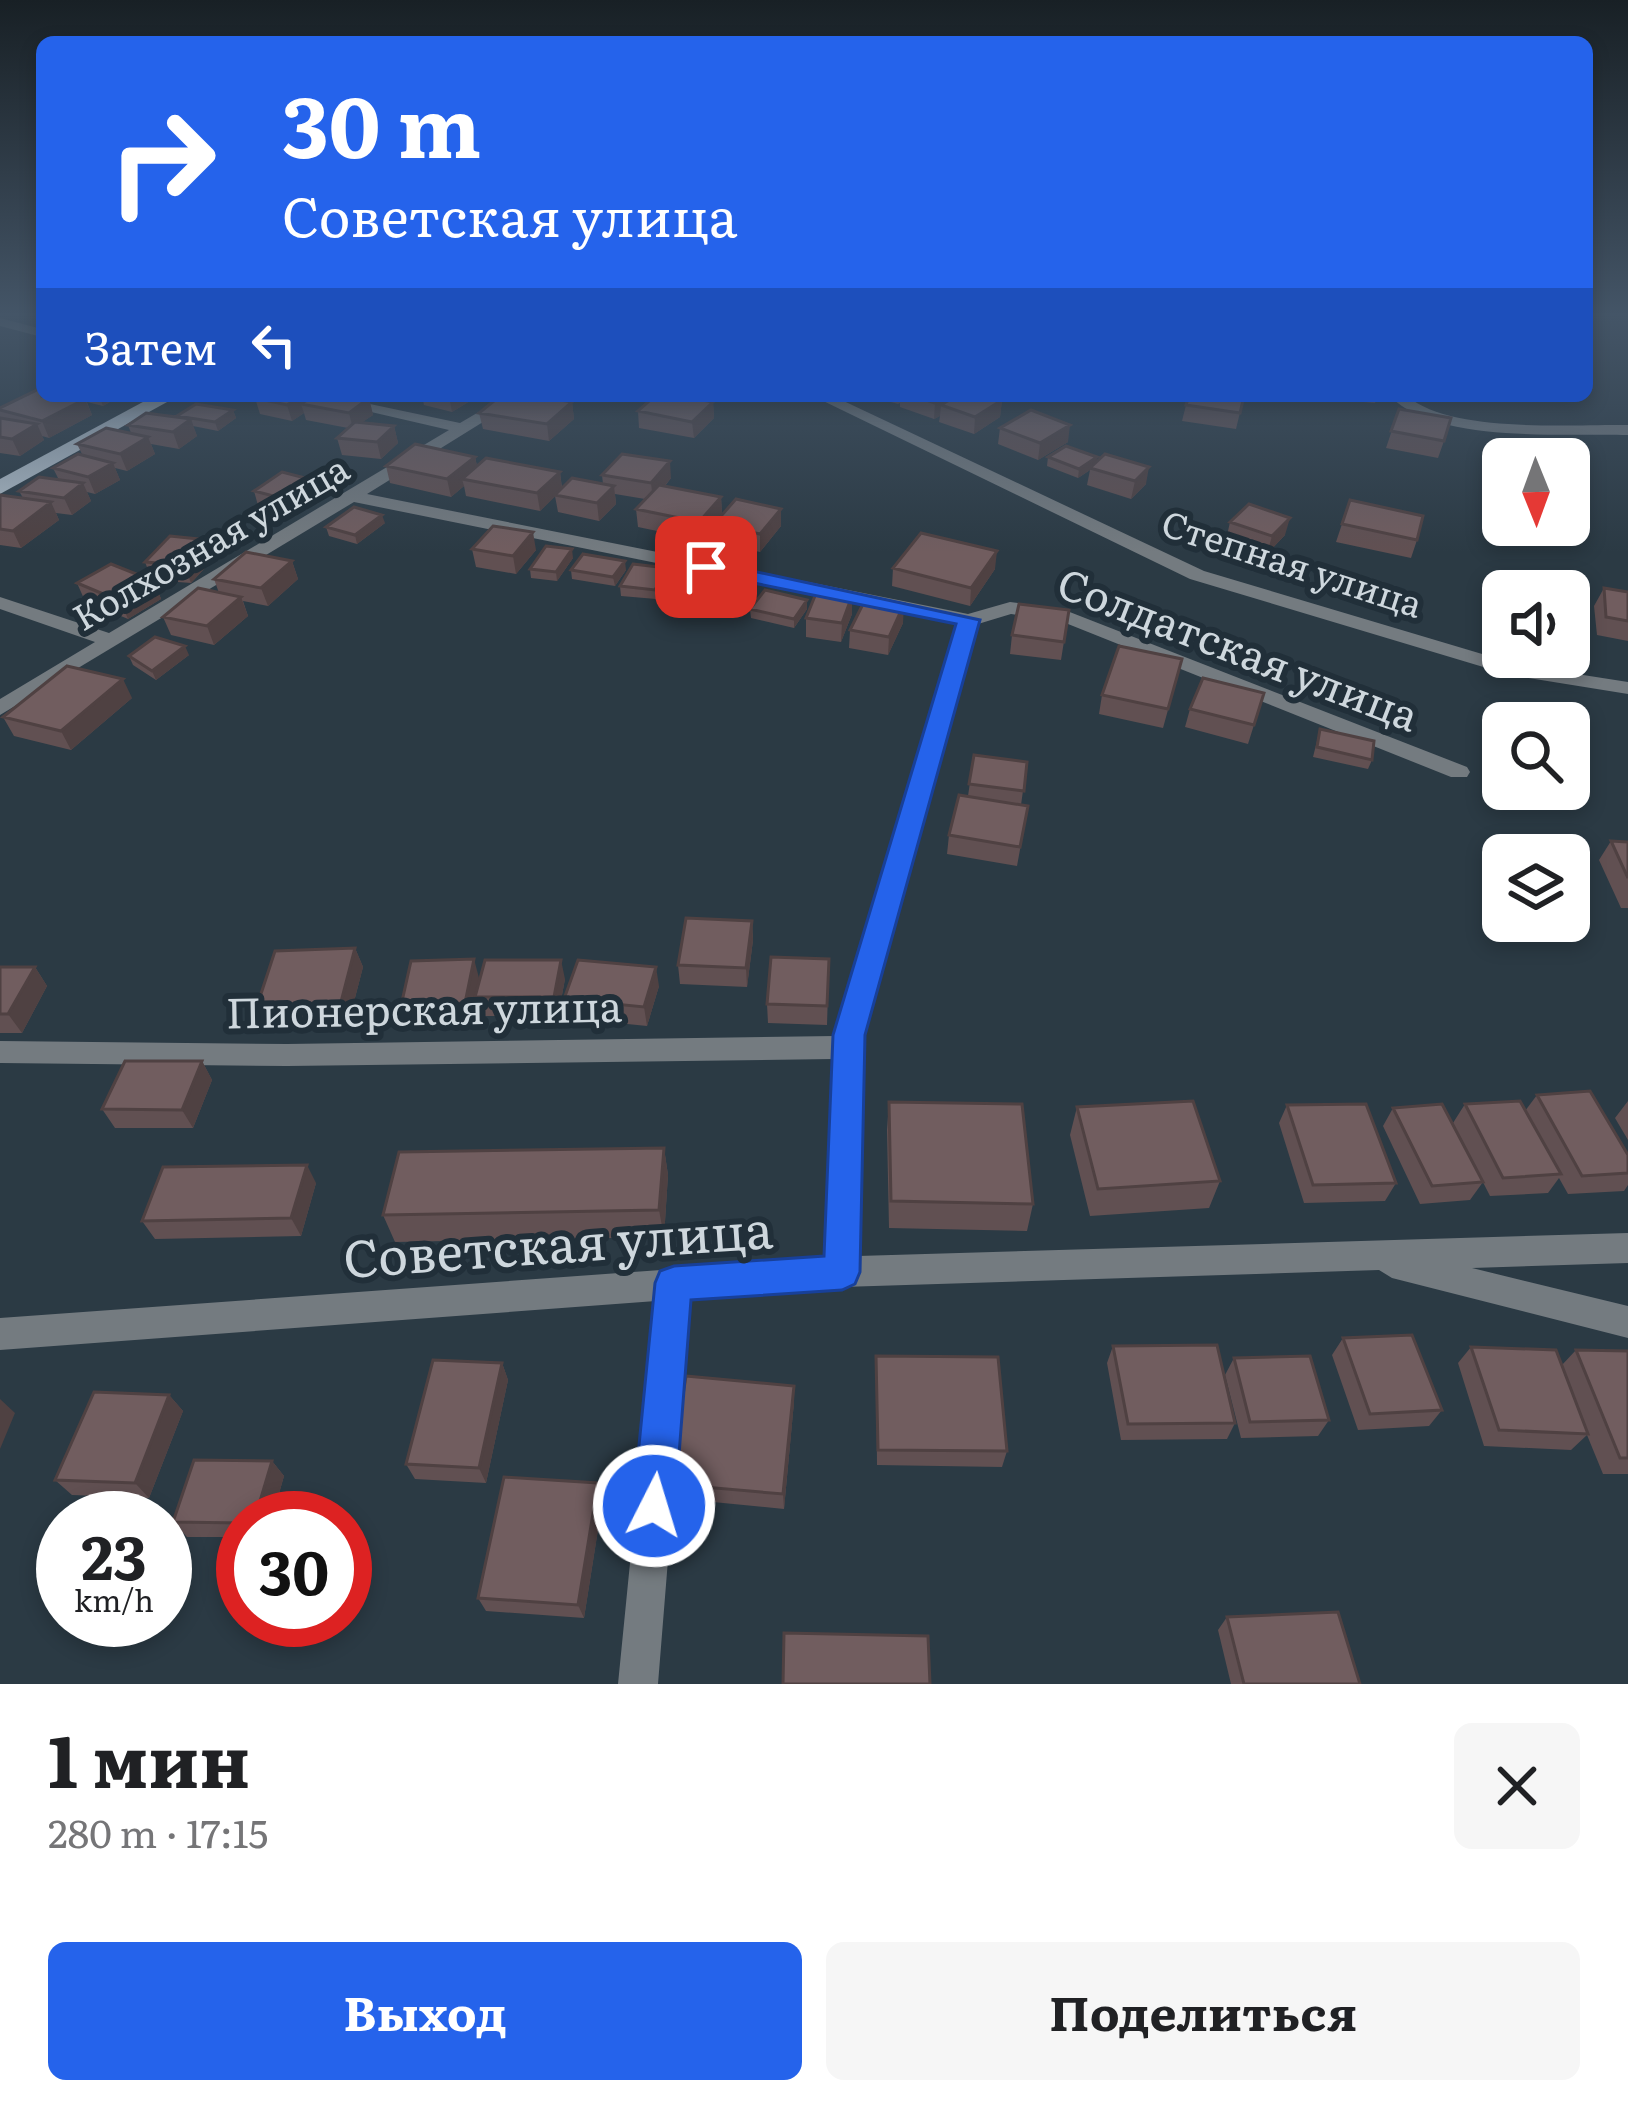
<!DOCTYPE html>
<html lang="ru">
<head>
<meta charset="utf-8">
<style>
  :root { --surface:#fff; --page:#f6f6f6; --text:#202124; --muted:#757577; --accent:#2563eb }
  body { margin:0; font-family:Literata,serif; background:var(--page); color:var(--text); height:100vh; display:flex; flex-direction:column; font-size:45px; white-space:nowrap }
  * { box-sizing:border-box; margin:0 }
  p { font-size:39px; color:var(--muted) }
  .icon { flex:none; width:66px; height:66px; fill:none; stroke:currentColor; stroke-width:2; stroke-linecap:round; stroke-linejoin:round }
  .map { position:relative; height:1684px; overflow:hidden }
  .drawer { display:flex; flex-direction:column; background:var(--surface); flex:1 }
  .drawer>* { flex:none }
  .guide { position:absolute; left:36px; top:36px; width:1557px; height:366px; border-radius:18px; box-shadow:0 6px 18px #0003; background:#2563eb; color:#fff; overflow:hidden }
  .needle { width:78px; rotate:179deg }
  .tools { position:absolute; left:1482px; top:438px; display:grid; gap:24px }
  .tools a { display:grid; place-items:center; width:108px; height:108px; border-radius:18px; background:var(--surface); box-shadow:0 6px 18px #0003; font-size:60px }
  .speed { position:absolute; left:36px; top:1491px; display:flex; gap:24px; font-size:60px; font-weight:700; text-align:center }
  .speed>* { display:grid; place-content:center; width:156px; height:156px; border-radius:50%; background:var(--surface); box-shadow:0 6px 18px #0003; line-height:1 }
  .speed small { font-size:30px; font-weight:400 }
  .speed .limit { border:18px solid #d22; background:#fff; color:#111 }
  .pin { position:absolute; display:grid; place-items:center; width:102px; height:102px; color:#fff; margin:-51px; border-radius:24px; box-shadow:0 6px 18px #0006 }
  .me { position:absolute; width:132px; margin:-66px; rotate:5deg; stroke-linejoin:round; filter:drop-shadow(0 0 9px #0008) }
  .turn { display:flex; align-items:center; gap:42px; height:252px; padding:0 48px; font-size:54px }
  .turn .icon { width:156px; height:156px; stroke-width:2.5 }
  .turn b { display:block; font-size:84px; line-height:102px }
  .then { display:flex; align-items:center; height:114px; padding:0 48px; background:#0003; gap:24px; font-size:45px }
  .round { display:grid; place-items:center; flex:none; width:126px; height:126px; border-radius:18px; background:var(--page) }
  .head { display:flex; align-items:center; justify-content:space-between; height:204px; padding:0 48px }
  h1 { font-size:72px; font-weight:700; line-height:90px }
  .action { display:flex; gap:24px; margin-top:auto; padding:24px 48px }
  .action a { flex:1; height:138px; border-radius:18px; background:var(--accent); color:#fff; font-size:48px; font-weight:700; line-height:138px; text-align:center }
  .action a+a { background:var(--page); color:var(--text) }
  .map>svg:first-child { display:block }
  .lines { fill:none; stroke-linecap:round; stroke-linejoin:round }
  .street { fill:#747b80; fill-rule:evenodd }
  .primary { fill:#afbdc8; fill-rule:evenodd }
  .wall { fill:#615052 }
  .shaded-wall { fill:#4f4142 }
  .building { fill:#715d5f; stroke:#4f4142; stroke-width:3 }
  .route { fill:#2563eb; stroke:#184099; stroke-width:3 }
  .labels { text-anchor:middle; stroke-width:12; stroke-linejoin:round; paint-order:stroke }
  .far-street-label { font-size:36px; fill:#ced7dd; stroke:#212f39 }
  .street-label { font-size:42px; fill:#ced7dd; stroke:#212f39 }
  .near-street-label { font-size:51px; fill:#ced7dd; stroke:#212f39 }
</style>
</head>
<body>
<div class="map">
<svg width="1628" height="1684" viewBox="0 0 1628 1684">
  <rect width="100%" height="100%" fill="#2b3a44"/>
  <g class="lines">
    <!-- street -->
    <path class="street" d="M0,318L42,329V337L0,326Z
      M302,396H332L460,423L506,396H525L367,494L968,614L1010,602L1062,609L1467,767L1470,772L1467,777H1451L1058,620L1011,614L978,624L863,1035L858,1256L1628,1233V1263L1472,1268L1628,1306V1338L1392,1278L1379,1270L842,1287L689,1299L658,1684H618L656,1301L0,1350V1318L826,1258L834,1059L287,1066L0,1063V1041L287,1044L835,1036L958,624L354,502L0,715V699L95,642L0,609V597L109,633L449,430Z
      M813,396H833L1204,571L1519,665L1628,682V694L1510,675L1190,579Z
      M1390,396H1407C1452,434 1570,424 1628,425V435C1565,433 1435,444 1390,396Z"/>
    <!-- primary -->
    <path class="primary" d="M154,396H178L0,494V479Z"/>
  </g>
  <!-- wall -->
  <path class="wall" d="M42,396H120L103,406L87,402L92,415L49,438L42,436L44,440L20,456L0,453V408Z
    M422,396H478L452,412L424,405Z
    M870,396H988L1002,400L1000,417L974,434L939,422L940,416L934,419L900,407V403L898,404Z
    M1244,396L1236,429L1182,421L1186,405Z
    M1319,396H1377L1375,403L1319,398Z
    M255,398H369L373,415L362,422L394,426L398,443L381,459L342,455L337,438L348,428L306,420L304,413L292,421L260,414Z
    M572,402L574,419L549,441L483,429L479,413Z
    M713,402L714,418L694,438L639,428L638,411Z
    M1399,409L1444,441L1438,458L1386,448Z
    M233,410L236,418L218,431L193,426L197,436L179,449L151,444L155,454L127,471L115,468L120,480L95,494L87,492L91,501L72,515L56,513L59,520L21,548L0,545V495L23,498L19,491L59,480L53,468L82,454L77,444L131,433L128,425Z
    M1000,428L1068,442L1038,460L998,444Z
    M475,457L477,466L560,472L562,488L603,484L602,475L671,478L665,486L721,497L722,515L700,540L638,527L636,509L645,499L615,494L616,504L599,521L558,512L555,496L540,511L466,496L464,486L451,497L390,483L386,466Z
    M1048,457H1097L1096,462L1146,484L1131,499L1087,485L1090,470L1078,478L1047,466Z
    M313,480L319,497L291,517L259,509L254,491Z
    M1350,500L1417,540L1411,558L1336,542Z
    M781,509V526L760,552L715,542L714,524Z
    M1230,522L1285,535L1267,554L1226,540Z
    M385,523L357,544L329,536L326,527Z
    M208,540L215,557L191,583L152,580L145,562Z
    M472,549L536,550L516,574L476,567Z
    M573,558L557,581L531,578L530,569Z
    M292,561L298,579L268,606L243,601L248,616L214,645L171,635L163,617L219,593L214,579Z
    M893,568L995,569L970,606L892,586Z
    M571,570H626L615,586L572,579Z
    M667,577L656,599L621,596L620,586Z
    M154,581L161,599L128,619L85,601L77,583Z
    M1604,588L1628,592V641L1597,635L1594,606Z
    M688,592H745L726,618L689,610Z
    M852,596V614L841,642L806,637V618Z
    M750,609H807L794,628L751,618Z
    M1069,610L1061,660L1010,654L1012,635Z
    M903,623L888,655L849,648L850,630Z
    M189,655L156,680L133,665L129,656Z
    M1182,659L1163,728L1099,714L1102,695Z
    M1264,693L1248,744L1185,727L1190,709Z
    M132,698L71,750L14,736L3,717Z
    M1320,729L1372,760L1368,769L1313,757Z
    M974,755L1027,762L1021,805L1028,806L1017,866L947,854L949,835L968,796Z
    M1611,841L1628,842V908H1621L1599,860Z
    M752,921L753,940L747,987L680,984L678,965Z
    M355,948L363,967L349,1021L266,1025L257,1006Z
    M829,959L827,1025L768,1023L767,1004Z
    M0,967H35L47,986L22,1033H0Z
    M479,978L476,995L565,979L558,1016H481L475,998L471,1022L407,1025L401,1006Z
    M659,986L647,1026L568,1018L564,999Z
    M202,1061L212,1080L193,1128H115L102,1109Z
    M1537,1095L1628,1155V1185L1624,1191L1568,1194L1559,1178L1548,1193L1490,1196L1453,1123L1465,1104L1525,1111Z
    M1628,1101V1140L1615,1118Z
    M889,1102L1033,1204L1027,1231L889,1228L887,1130Z
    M1287,1105L1396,1183L1385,1201L1304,1203L1279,1123Z
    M1077,1107L1220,1181L1209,1208L1090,1216L1070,1135Z
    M1393,1108L1483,1182L1470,1200L1420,1204L1383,1126Z
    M664,1148L668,1175L664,1237L395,1242L383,1215Z
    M316,1183L301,1236L155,1239L142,1221Z
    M1343,1338L1442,1410L1429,1426L1358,1430L1332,1355Z
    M1113,1346L1235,1423L1227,1439L1121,1440L1107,1363Z
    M1471,1347L1562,1365L1576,1350L1628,1351V1474H1603L1587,1435L1571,1450L1484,1446L1458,1363Z
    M876,1356L1007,1451L1002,1467L877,1465Z
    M1234,1358L1329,1420L1318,1436L1241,1438L1225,1375Z
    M502,1363L508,1380L486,1483L415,1479L406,1464Z
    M169,1395L183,1411L149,1498L72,1495L55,1480Z
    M794,1402L784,1509L672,1498L669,1484Z
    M272,1461L284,1476L272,1518H243V1537H187L173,1522Z
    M603,1498L584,1618L486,1611L478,1598Z
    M1227,1617L1360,1684H1231L1218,1630Z"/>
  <!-- shaded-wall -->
  <path class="shaded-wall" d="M99,396H120L103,406Z
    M301,396H317L301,404L304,413L292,421L287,405Z
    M449,396H478L452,412Z
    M947,396H962L941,405L940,416L934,419L935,403Z
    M369,398L373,415L353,429L349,413Z
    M85,399L92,415L49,438L42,421Z
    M1002,400L1000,417L974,434L975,417Z
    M572,402L574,419L549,441L547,424Z
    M713,402L714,418L694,438L692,422Z
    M233,410L236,418L218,431L215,422Z
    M191,419L197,436L179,449L173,432Z
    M37,424L44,440L20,456L12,439Z
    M1070,425L1068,442L1038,460L1040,443Z
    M394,426L398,443L381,459L377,442Z
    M148,437L155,454L127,471L120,454Z
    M475,457L479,474L462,479L464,486L451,497L447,479Z
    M1097,457L1096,466L1078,478L1079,469Z
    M670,461L671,478L653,500L651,483Z
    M113,463L120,480L95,494L88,477Z
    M1149,467L1146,484L1131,499L1135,481Z
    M560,472L562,490L540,511L537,493Z
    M313,480L319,497L291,517L285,499Z
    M83,483L91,501L72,515L64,498Z
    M614,486L616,504L599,521L597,503Z
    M721,497L722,515L700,540L699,522Z
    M51,502L59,520L21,548L13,531Z
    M781,509V526L760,552V534Z
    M382,515L385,523L357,544L355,535Z
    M1290,518L1285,535L1267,554L1272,536Z
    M533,532L536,550L516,574L513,556Z
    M208,540L215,557L191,583L184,565Z
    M572,549L573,558L557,581L556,572Z
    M997,551L995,569L970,606L971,588Z
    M292,561L298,579L268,606L261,588Z
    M625,561L626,570L615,586L613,577Z
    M667,568V577L656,599L655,590Z
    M744,574L745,592L726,618L725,599Z
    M154,581L161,599L128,619L120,601Z
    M852,596V614L841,642L842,623Z
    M241,597L248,616L214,645L207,626Z
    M807,600V609L794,628V619Z
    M904,604L903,623L888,655L889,637Z
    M185,646L189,655L156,680L152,671Z
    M123,679L132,698L71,750L61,731Z
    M752,921L753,940L747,987L746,968Z
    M355,948L363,967L349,1021L341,1002Z
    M474,959L479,978L471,1022L465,1003Z
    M561,960L565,979L558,1016L554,997Z
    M35,967L47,986L22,1033L8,1014Z
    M656,967L659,986L647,1026L644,1007Z
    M202,1061L212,1080L193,1128L182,1110Z
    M664,1148L668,1175L664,1237L659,1210Z
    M307,1165L316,1183L301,1236L291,1218Z
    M502,1363L508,1380L486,1483L479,1468Z
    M794,1386V1402L784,1509L783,1494Z
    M169,1395L183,1411L149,1498L135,1483Z
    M0,1399L15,1413L0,1449Z
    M272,1461L284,1476L272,1518H255Z
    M598,1483L603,1498L584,1618L578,1605Z"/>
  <!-- building -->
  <path class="building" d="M41,388L42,396H74L85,399L42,421L0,410V408Z
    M258,396H301L287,405L255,398Z
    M313,396H357L369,398L349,413L301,404Z
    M500,396H535L572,402L547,424L479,413Z
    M655,396H681L713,402L692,422L638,411Z
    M915,396H947L935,403Z
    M956,396H988L1002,400L975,417L941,405Z
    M1189,396H1244L1240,413L1186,405Z
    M196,404L233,410L215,422L177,416Z
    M1399,409L1451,418L1444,441L1391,431Z
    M1031,410L1070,425L1040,443L1000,428Z
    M146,413L191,419L173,432L128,425Z
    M0,418L37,424L12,439L0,437Z
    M355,422L394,426L377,442L337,438Z
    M106,428L148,437L120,454L77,444Z
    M415,444L475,457L447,479L386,466Z
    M1066,446L1097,457L1079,469L1048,457Z
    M78,454L113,463L88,477L53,468Z
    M622,454L670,461L651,483L602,475Z
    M1105,454L1149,467L1135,481L1090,468Z
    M486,458L560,472L537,493L462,479Z
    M282,472L313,480L285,499L254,491Z
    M39,477L83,483L64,498L19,491Z
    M572,478L614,486L597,503L555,495Z
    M659,485L721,497L699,522L636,509Z
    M0,495L51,502L13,531L0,529Z
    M736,499L781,509L760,534L714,524Z
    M1350,500L1423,516L1417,540L1342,524Z
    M1249,504L1290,518L1272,536L1230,522Z
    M354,507L382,515L355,535L326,527Z
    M493,526L533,532L513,556L472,549Z
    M921,533L997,551L971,588L893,568Z
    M170,536L208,540L184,565L145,562Z
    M546,546L572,549L556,572L530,569Z
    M246,552L292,561L261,588L214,579Z
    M583,554L625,561L613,577L571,570Z
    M111,564L154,581L120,601L77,583Z
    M633,564L667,568L655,590L620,586Z
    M707,567L744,574L725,599L688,592Z
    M198,588L241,597L207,626L163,617Z
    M1604,588L1628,592V621L1606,617Z
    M765,590L807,600L794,619L750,609Z
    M817,591L852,596L842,623L806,618Z
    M866,598L904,604L889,637L850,630Z
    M1019,604L1069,610L1064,642L1012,635Z
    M155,637L185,646L152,671L129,656Z
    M1119,646L1182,659L1168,709L1102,695Z
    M67,666L123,679L61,731L3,717Z
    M1203,678L1264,693L1254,725L1190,709Z
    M1320,729L1374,741L1372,760L1317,747Z
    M974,755L1027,762L1024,791L969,784Z
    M959,795L1028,806L1020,847L949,835Z
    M1611,841L1628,842V878Z
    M686,918L752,921L746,968L678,965Z
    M355,948L341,1002L257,1006L275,951Z
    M771,957L829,959L827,1006L767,1004Z
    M474,959L465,1003L401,1006L411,961Z
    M485,960H561L554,997H475Z
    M578,960L656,967L644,1007L564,999Z
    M0,967H35L8,1014H0Z
    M125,1061H202L182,1110L102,1109Z
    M1590,1091L1628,1155V1173L1582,1176L1537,1095Z
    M1193,1101L1220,1181L1098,1189L1077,1107Z
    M1520,1101L1561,1174L1503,1178L1465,1104Z
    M889,1102L1022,1104L1033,1204L891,1201Z
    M1366,1104L1396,1183L1313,1185L1287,1105Z
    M1442,1104L1483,1182L1432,1186L1393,1108Z
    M664,1148L659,1210L383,1215L399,1152Z
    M307,1165L291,1218L142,1221L163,1167Z
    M1412,1335L1442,1410L1370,1414L1343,1338Z
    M1217,1345L1235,1423L1128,1424L1113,1346Z
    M1471,1347L1556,1350L1588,1434L1499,1430Z
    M1576,1350L1628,1351V1458H1620Z
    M876,1356L998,1357L1007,1451L878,1450Z
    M1310,1356L1329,1420L1250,1422L1234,1358Z
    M433,1360L502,1363L479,1468L406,1464Z
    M686,1376L794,1386L783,1494L669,1484Z
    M94,1392L169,1395L135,1483L55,1480Z
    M194,1460L272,1461L255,1518H243V1523L173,1522Z
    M504,1477L598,1483L578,1605L478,1598Z
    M1338,1612L1360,1684H1244L1227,1617Z
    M784,1633L928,1636L930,1684H783Z"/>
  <!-- sky -->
  <linearGradient id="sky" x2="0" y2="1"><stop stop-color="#182025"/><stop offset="0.57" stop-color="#445567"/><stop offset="1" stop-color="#445567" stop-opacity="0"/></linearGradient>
  <rect width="1628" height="552" fill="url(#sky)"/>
  <!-- route -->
  <path class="route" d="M706,561L980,620L865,1035L860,1272L855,1284L842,1290L691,1300L675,1506L669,1521L654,1527L639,1521L633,1506L655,1283L660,1271L674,1266L824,1256L833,1035L956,624L699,572L696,567Z"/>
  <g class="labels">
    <!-- far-street labels -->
    <g class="far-street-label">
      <text transform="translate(211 543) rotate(-30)" y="13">Колхозная улица</text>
      <text transform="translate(1292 564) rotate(18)" y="13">Степная улица</text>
    </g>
    <!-- street labels -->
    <g class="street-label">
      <text transform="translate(1238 650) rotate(21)" y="15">Солдатская улица</text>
      <text transform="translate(424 1010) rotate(-1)" y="15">Пионерская улица</text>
    </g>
    <!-- near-street labels -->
    <g class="near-street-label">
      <text transform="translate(558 1245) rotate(-4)" y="18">Советская улица</text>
    </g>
  </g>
</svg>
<div class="tools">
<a><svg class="needle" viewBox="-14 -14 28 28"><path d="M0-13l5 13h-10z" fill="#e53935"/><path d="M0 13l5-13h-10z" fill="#757577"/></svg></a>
<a><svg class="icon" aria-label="sound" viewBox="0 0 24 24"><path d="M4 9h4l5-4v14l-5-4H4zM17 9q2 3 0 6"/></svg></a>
<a><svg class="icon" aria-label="search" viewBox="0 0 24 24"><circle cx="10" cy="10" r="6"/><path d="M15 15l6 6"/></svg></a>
<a><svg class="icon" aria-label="layers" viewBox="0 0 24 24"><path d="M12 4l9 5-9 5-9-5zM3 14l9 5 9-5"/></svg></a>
</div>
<div class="speed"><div>23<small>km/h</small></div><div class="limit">30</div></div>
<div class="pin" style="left:706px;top:567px;background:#d93025"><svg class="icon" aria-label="arrive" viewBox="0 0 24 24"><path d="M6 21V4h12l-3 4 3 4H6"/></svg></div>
<svg class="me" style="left:654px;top:1506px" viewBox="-20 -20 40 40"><circle r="17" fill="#2563eb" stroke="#fff" stroke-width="3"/><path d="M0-11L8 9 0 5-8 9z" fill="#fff"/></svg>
<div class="guide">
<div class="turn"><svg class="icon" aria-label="right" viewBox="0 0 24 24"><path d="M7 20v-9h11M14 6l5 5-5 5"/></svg><div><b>30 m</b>Советская улица</div></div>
<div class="then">Затем<svg class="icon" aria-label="left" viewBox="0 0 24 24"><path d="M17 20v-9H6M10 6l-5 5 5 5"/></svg></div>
</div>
</div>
<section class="drawer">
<div class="head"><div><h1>1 мин</h1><p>280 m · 17:15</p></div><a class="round"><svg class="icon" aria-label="close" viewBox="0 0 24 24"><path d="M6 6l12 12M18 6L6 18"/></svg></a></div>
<div class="action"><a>Выход</a><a>Поделиться</a></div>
</section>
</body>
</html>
